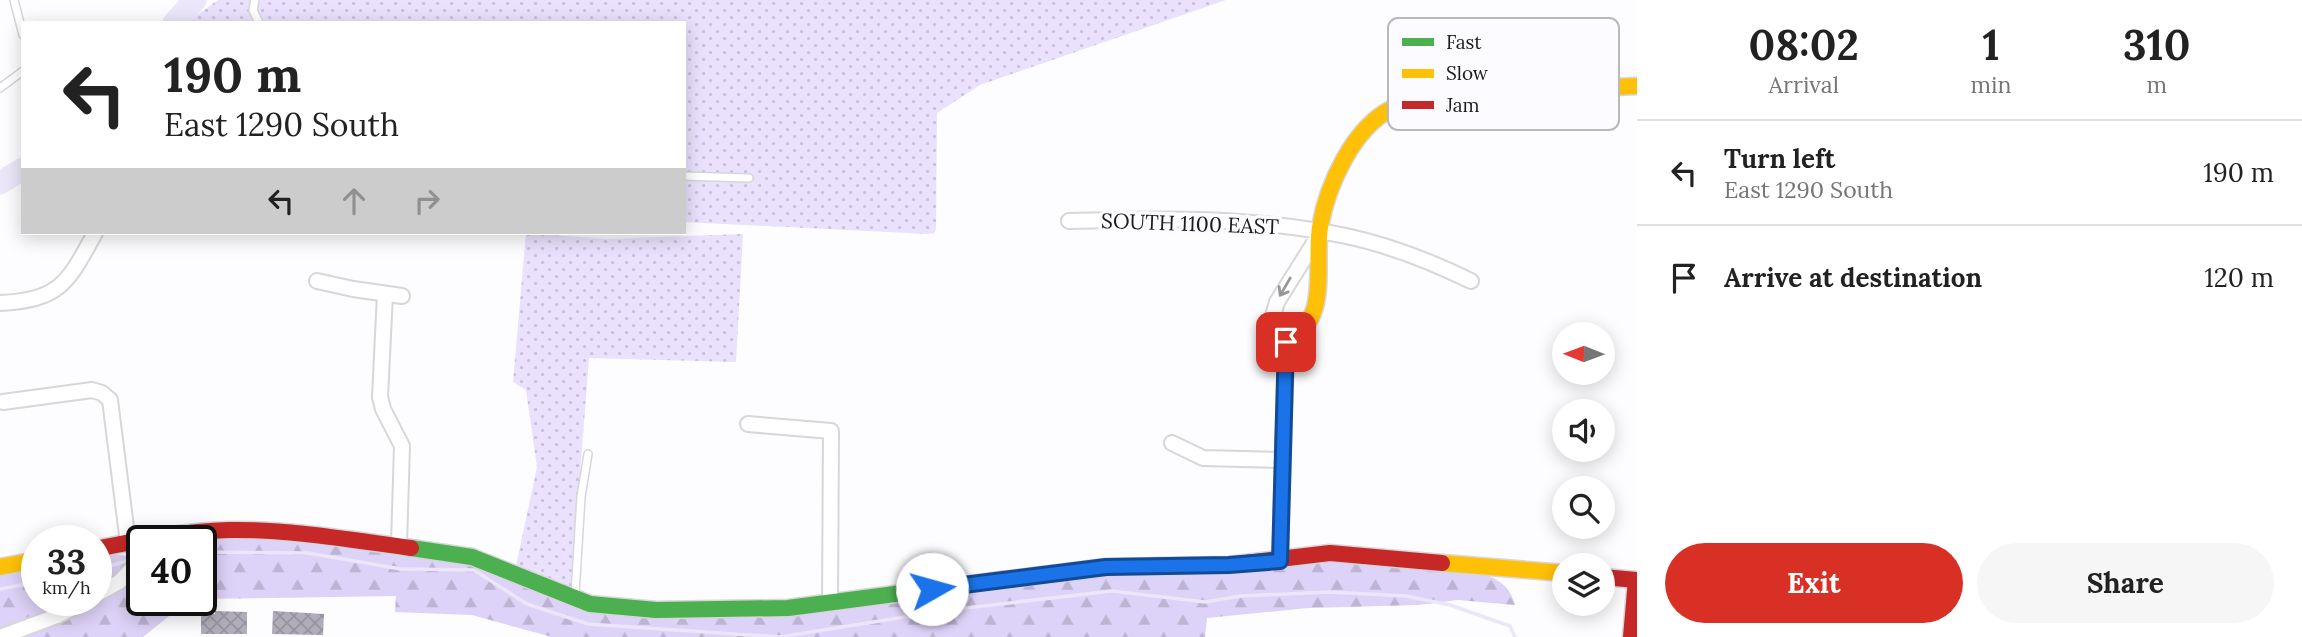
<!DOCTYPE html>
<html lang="en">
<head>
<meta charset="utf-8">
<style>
  :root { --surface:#fff; --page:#f6f6f6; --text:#222; --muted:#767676; --line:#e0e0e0; --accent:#d93025 }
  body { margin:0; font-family:Lora,serif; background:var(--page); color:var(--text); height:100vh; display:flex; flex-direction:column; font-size:26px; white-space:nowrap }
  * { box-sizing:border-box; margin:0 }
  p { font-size:23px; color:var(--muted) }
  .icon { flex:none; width:38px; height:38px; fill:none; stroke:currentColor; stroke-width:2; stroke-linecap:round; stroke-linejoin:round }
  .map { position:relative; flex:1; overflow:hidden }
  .panel { display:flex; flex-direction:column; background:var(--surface); width:665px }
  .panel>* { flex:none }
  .guide { position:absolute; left:21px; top:21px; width:665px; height:214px; border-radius:0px; box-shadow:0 4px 18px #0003; background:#fff; color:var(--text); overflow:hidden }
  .needle { width:46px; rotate:271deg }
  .buttons { position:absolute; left:1552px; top:322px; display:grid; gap:14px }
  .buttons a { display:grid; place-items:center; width:63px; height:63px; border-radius:50%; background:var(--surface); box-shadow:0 4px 18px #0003; font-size:35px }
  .speed { position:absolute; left:21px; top:525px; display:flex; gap:14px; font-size:35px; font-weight:700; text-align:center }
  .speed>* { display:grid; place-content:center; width:91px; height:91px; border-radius:50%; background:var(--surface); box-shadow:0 4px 18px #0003; line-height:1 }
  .speed small { font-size:18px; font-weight:400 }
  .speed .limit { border:4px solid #111; border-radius:10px; background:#fff; color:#111 }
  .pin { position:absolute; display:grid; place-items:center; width:60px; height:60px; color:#fff; margin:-30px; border-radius:14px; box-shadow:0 4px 10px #0006 }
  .me { position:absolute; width:77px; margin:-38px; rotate:83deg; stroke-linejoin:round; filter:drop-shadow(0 0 5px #0008) }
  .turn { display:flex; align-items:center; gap:24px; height:147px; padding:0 28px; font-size:32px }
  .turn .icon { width:91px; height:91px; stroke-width:2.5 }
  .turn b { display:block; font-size:49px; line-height:60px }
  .lanes { display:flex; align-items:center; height:66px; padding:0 28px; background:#0003; justify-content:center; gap:35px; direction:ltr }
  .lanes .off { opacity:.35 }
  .eta { display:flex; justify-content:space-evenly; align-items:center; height:119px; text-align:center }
  .eta b { font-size:42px; font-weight:700; line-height:49px }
  .action { display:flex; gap:14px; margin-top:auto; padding:14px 28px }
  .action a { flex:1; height:80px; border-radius:42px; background:var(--accent); color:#fff; font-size:28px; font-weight:700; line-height:80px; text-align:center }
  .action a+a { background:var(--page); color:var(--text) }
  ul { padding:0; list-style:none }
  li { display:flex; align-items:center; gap:21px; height:105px; padding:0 28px; border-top:2px solid var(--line) }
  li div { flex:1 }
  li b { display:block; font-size:26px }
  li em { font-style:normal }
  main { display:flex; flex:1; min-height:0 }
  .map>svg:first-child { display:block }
  .grass { fill:url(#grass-dots) }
  .forest { fill:url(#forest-firs) }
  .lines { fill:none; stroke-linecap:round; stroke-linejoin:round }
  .stream { stroke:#ebe6f9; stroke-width:3.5 }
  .river { stroke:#ebe6f9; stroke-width:23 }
  .building { fill:url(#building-cross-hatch) }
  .lane-casing { stroke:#d7d6d8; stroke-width:10 }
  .street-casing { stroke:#d7d6d8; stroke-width:18 }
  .fast-casing { stroke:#d7d6d8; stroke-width:19 }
  .slow-casing { stroke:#d7d6d8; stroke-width:19 }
  .jam-casing { stroke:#d7d6d8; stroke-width:19 }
  .lane { stroke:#fff; stroke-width:7 }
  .street { stroke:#fff; stroke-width:14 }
  .fast { stroke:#4caf50; stroke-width:16 }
  .slow { stroke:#ffc107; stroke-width:16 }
  .jam { stroke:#c62828; stroke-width:16 }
  .oneway { stroke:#999899 }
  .route-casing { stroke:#114b97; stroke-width:18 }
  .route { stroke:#1a73e8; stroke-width:12 }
  .labels { text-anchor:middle; stroke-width:7; stroke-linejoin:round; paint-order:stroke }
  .street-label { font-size:21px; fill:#1c1b1d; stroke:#fcfbff }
  .key { fill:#fcfbff; stroke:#b9b8bb; stroke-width:2 }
  .key-label { font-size:19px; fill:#1c1b1d }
</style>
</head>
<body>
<main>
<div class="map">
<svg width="1637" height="637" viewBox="0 0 1637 637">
  <defs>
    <pattern id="grass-dots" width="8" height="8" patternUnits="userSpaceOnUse" patternTransform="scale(1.75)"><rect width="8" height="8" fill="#e9e1fd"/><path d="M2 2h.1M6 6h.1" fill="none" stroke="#c7c0d8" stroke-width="1.8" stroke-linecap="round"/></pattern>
    <pattern id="forest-firs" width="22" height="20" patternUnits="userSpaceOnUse" patternTransform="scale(1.75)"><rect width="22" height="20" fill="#ddd2f7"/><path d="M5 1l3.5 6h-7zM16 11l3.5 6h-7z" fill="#bdb4d3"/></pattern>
    <pattern id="building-cross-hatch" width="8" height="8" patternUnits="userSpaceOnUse" patternTransform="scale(1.75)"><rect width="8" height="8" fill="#b0acb9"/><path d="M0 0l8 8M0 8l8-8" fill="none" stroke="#97939f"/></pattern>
  </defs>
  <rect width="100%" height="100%" fill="#fdfcfe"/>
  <!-- grass -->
  <path class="grass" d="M218,0H1226L980,85L937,113L936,229L934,233L928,234L684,222V23H186Z
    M526,233L607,239L743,234L736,362L589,358L571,589L516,566L537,467L526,390L513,382Z"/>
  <!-- forest -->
  <path class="forest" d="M245,536L451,559L662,617L1056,578L1323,561L1482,573C1499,580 1510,586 1515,605L1458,600L1418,605L1308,608L1207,618L1205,637H552L472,615L395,612L396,596L201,599V541Z
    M109,553L127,556L129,567L96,590V556Z
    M37,568V600H76L50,613L0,629V574Z
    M142,571V600H189L143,637H19C59,620 112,605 142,571Z"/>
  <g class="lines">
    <!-- stream -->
    <path class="stream" d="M201,552L308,553L401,569L474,570L527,604L588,624L780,637L948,610L1112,591L1205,602L1241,596L1330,592L1406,596L1450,605L1510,626L1515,637
      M96,570L130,560
      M0,589L37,582"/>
    <!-- river -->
    <path class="river" d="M174,23L195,0
      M0,183L23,169"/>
  </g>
  <!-- building -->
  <path class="building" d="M215,611L247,612V634H201V614H215Z
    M273,611L324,614L323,635L272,634Z"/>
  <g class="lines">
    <defs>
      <path id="lane" d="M14,0L23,35
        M255,0L253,10L259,23
        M0,88L23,71
        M684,176L749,178
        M575,594L581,497L588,454"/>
      <path id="street" d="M1069,221C1160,218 1256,217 1346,236C1389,245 1432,262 1471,281
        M317,281L353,289L402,296
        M385,294L380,397L383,409L402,446L399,544
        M0,303C61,300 68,282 95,233
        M3,402L92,390L102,393L110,400L128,543
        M748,424L831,431L830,602
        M1172,443L1203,458L1282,460
        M1280,561L1286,342L1270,326L1277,302L1319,235
        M96,595L119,582L142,559
        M0,637L57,616L88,600"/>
      <path id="fast" d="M411,548L472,557L590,604L656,610L788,608L1002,580"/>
      <path id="slow" d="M1286,342C1331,320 1314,269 1320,227C1327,186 1353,127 1393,108C1426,92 1468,94 1504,92C1548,90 1593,88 1637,86
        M1442,563L1564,573
        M0,567L37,560"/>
      <path id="jam" d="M96,549C140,540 184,531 229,530C290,529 351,540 411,548
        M1603,577L1637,580
        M1002,580L1106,567L1229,565L1330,553L1442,563
        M1631,637L1636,580"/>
    </defs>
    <!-- lane casing -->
    <use href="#lane" class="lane-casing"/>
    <!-- street casing -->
    <use href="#street" class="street-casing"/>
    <!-- fast casing -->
    <use href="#fast" class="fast-casing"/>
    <!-- slow casing -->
    <use href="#slow" class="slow-casing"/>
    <!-- jam casing -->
    <use href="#jam" class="jam-casing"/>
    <!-- lane -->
    <use href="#lane" class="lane"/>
    <!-- street -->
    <use href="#street" class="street"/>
    <!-- fast -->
    <use href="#fast" class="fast"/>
    <!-- slow -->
    <use href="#slow" class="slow"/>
    <!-- jam -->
    <use href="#jam" class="jam"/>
  </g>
  <!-- one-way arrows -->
  <defs><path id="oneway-shaft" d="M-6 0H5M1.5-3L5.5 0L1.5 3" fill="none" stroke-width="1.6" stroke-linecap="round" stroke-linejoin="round" transform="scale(1.75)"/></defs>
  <use class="oneway" href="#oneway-shaft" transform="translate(1285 287) rotate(120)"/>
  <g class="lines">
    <defs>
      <path id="route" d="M932,589L1106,567L1229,565L1280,561L1286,342"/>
    </defs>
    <!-- route casing -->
    <use href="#route" class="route-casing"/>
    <!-- route -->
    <use href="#route" class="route"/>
  </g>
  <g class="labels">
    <!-- street labels -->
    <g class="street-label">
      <text transform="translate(1190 224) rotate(2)" y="7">SOUTH 1100 EAST</text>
    </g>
  </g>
  <!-- legend -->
  <rect x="1388" y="18" width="231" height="112" rx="10" class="key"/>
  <rect x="1402" y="38" width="32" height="8" fill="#4caf50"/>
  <rect x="1402" y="69" width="32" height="9" fill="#ffc107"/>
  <rect x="1402" y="101" width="32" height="8" fill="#c62828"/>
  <g class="key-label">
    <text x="1446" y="49">Fast</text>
    <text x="1446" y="80">Slow</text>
    <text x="1446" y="112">Jam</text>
  </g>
</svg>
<div class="buttons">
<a><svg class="needle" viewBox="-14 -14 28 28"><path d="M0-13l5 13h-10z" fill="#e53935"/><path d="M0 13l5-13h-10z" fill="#767676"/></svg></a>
<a><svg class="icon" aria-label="sound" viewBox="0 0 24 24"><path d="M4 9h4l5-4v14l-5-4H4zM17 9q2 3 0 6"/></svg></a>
<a><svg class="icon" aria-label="search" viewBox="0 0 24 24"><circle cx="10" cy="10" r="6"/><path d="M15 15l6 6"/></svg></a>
<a><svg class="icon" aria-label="layers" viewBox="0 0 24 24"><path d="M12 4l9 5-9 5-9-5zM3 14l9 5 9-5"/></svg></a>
</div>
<div class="speed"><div>33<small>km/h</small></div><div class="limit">40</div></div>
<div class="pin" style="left:1286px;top:342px;background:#d93025"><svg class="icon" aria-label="arrive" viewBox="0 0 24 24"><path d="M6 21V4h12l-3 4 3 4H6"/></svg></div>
<svg class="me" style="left:932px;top:589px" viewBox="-20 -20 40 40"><circle r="19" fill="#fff"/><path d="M0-13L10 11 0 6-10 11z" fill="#1a73e8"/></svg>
<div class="guide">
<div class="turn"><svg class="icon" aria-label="left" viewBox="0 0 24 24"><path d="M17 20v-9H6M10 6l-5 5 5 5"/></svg><div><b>190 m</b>East 1290 South</div></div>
<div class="lanes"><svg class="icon" aria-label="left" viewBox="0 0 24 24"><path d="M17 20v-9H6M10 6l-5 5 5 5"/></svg><svg class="icon off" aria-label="ahead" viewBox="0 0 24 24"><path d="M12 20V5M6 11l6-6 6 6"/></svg><svg class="icon off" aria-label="right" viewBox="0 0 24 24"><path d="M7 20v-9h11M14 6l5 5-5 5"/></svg></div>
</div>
</div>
<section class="panel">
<div class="eta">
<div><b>08:02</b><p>Arrival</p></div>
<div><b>1</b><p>min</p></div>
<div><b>310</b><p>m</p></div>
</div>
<ul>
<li><svg class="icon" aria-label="left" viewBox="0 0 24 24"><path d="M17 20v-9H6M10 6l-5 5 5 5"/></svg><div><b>Turn left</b><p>East 1290 South</p></div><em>190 m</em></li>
<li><svg class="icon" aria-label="arrive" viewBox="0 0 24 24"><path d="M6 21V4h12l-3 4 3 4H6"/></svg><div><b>Arrive at destination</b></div><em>120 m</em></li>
</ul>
<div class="action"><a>Exit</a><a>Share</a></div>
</section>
</main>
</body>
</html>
